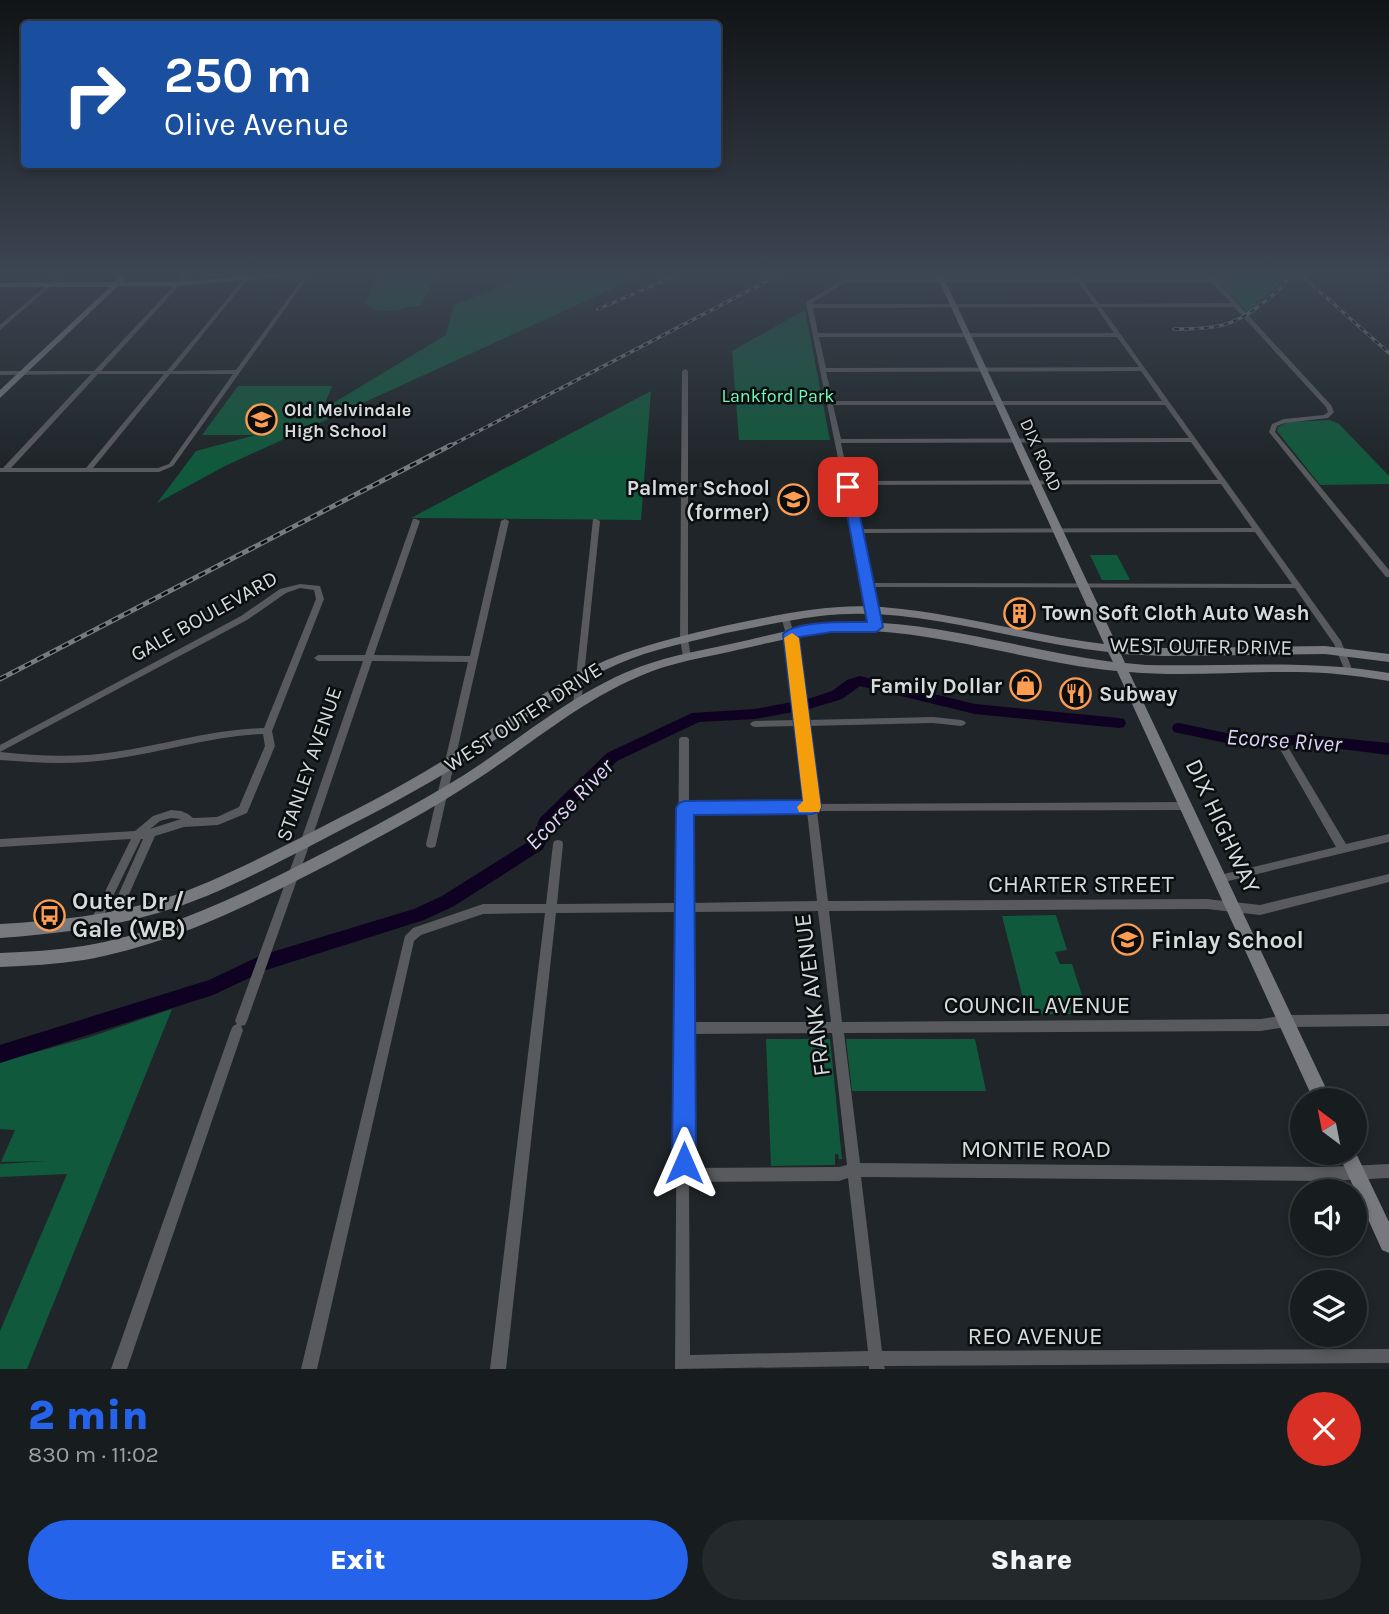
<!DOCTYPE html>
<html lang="en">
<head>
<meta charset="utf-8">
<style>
  :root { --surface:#171c1e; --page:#24292b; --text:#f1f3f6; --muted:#9ea1a4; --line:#363a3c; --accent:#2563eb }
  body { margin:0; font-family:Karla,sans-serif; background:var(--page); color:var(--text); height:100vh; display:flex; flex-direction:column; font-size:26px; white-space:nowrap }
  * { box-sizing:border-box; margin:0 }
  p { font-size:23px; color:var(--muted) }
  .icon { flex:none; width:38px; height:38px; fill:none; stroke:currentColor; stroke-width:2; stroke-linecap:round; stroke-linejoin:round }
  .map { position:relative; height:1369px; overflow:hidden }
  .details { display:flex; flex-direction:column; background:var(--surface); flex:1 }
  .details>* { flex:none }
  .guide { position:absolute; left:21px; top:21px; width:700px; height:147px; border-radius:7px; box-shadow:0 4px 10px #0003,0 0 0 2px var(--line); background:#1a4fa0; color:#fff; overflow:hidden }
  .needle { width:46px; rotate:328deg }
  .tools { position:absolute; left:1290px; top:1088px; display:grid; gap:14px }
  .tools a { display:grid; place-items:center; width:77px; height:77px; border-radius:50%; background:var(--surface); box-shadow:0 4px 10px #0003,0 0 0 2px var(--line); font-size:35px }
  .pin { position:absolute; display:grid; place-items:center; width:60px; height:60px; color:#fff; margin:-30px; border-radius:14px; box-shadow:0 4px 10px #0006 }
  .me { position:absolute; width:77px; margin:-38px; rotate:0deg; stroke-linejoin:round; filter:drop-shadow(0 0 5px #0008) }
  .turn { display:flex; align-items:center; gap:24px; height:147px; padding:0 28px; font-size:32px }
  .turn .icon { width:91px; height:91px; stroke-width:2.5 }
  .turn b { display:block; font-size:49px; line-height:60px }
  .round { display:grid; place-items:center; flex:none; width:74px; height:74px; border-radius:37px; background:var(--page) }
  .overview { display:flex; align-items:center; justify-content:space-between; height:119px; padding:0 28px }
  h1 { font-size:42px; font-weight:800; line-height:52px; color:var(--accent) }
  .button { display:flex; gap:14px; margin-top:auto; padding:14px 28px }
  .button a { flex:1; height:80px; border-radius:42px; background:var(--accent); color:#fff; font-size:28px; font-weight:800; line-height:80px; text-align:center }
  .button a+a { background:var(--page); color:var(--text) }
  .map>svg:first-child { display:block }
  .green { fill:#11593c }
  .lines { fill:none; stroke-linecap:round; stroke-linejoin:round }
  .river { fill:#0f0122; fill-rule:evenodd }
  .minor { fill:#595a5d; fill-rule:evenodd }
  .secondary { fill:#77797e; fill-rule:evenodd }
  .rail-far1-casing { stroke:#767b7e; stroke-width:3.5 }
  .rail-casing { stroke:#767b7e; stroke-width:5 }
  .rail-far1 { stroke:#0b0e0f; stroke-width:2; stroke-dasharray:5; stroke-linecap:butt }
  .rail { stroke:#0b0e0f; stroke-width:2.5; stroke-dasharray:7; stroke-linecap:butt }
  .route { fill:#2563eb; stroke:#184099; stroke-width:2 }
  .slow { fill:#f59e0b }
  .labels { text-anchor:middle; stroke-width:5; stroke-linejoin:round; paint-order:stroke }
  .far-park-label { font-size:18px; fill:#73fbbc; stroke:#0b0e0f }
  .far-poi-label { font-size:18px; font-weight:bold; fill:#d6dadc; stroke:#0b0e0f; text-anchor:start }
  .far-street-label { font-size:18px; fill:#d6dadc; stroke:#0b0e0f }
  .poi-label { font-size:21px; font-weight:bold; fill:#d6dadc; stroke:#0b0e0f; text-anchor:end }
  .street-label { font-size:21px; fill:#d6dadc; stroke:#0b0e0f }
  .water-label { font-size:23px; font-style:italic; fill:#dfd1fc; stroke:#0b0e0f }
  .near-street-label { font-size:24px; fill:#d6dadc; stroke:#0b0e0f }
  .near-poi-label { font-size:24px; font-weight:bold; fill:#d6dadc; stroke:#0b0e0f; text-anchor:start }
</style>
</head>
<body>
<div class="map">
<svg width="1389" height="1369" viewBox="0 0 1389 1369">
  <rect width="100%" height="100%" fill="#1f2528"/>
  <!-- green -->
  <path class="green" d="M380,274H436L421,306C402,306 380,319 365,303Z
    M530,274L636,275L634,279L225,466L157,503L196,451L256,435H202L238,386H332L326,401L310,417L446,335L454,305Z
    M1211,274H1281L1283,280L1248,313Z
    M805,310L830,440H739L732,351Z
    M651,391L641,520L411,518Z
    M1330,420L1339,424L1389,476V484L1320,485L1277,431L1278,427L1288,422Z
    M1090,555H1117L1130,580H1102Z
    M1056,915L1067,950L1055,952L1060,964H1072L1088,1014H1027L1002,916Z
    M172,1009L27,1369H0V1331L67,1174L0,1177V1164L47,1161L1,1162L15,1130L0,1129V1062L87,1038Z
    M766,1039H830L842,1159H839L838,1154H835V1165L771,1166Z
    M846,1039H975L986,1091H852Z"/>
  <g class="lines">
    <!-- river -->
    <path class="river" d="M860,676L975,704L1119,718L1124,719L1126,723L1124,727L1119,728L975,714L860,686L842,699L809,709L755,719L699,722L617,761L553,827L543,849L454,906L424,920L266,970L213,995L0,1063V1045L209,980L262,955L414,909L442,896L531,840L540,818L607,753L692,713L755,709L808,699L832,691L847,680Z
      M1179,723L1240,736L1309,735L1389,743V755L1309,745L1240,746L1174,732L1172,728L1174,724Z"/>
    <!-- minor -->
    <path class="minor" d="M60,274H65L0,330V325Z
      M185,274H190L101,371H167L248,274H252L173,371L236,370L306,274H310L173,466L159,472H0V468H3L91,374L0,375V371H94ZM98,374H164L86,468H11ZM170,374H233L169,464L158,468H93Z
      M1073,274H1077L1081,278H1208L1205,274H1210L1331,405L1334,412L1328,418L1285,423L1277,426L1275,432L1389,570V577H1386L1269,432L1272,424L1284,419L1324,415L1328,412L1326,407L1234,307H1101L1341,641L1352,669L1351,671H1345L1334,644L1295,588L872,587L880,627L879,629H873L806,302L841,281L854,278H1076ZM854,282H1078L1094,304H812V303L844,283ZM1083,282H1211L1231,303L1099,304ZM1096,307L1114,333H818L813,308ZM819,337H1117L1139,367L826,368ZM1141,371L1162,401H833L826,372ZM833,405H1165L1189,438L841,439ZM1191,442L1218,480L849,481L841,443ZM1221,484L1252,528L859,529L850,485ZM1255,532L1292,584L871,583L860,533Z
      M685,369L688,371V483H747L750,485L747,487H688V639L691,657L687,660L683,657L680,639L681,487H647L644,485L647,483H681L682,371Z
      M413,519H416L420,521L374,655L470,656L501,521L505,519L509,521L436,844L435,847L431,848L427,847L426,844L468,662L372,661L316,826L247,1021L245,1025L241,1026L243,1030L127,1369H111L231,1030L233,1026L237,1024L235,1021L306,826L363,661H318L314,658L318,655H365Z
      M593,519H596L600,521L581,705L577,708L573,705Z
      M300,584L320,586L324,599L272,731L275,746L247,813L218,825L184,827L155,836L117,921L113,923L109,921L108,918L143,839H141L99,925L95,927L91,925L90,922L131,839L0,847V839L135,831L153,816L171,810L181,811L188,814L193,818L217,817L239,807L265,746L263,734C212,736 164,752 114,759C76,765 38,763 0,760V752C38,756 76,758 114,752C164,745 213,729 264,728L316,599L314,590L300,588L286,593L247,620L0,752V745L241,616L280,589ZM171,818L181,819L150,829L160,821Z
      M785,614L789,617L796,641L806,720L933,717L961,720L964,721L966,723L964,725L961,726L933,723L807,726L816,804L1187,802L1190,803L1192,806L1190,809L1187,810L817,811L828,901L1207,899L1260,905L1389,874V882L1260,915L1207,909L829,911L842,1022L1261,1019L1287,1015L1389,1014V1026L1287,1027L1261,1031L844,1033L860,1163L1327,1167L1389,1164V1178L1327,1181L861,1177L882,1351L1389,1349V1363L884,1366L885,1369H869V1366L675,1369L678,912L556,913L506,1369H490L545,913L483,914L421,935L414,941L317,1369H301L405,936L413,928L483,904H546L553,844L554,841L558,840L562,841L563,844L557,904L678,903L679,739L681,737H687L689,739V804H806L797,726L755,727L752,726L750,724L752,722L755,721L797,720L788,641L781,617ZM807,811L817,901L689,903V812ZM818,911L831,1022H689V912ZM832,1033L847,1165L839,1167L689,1168V1034ZM848,1178L868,1351L690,1355L689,1182L839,1181Z
      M1282,741L1285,742L1346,844L1389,834V842L1220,883L1216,882L1215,879L1216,876L1220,875L1336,847L1277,744L1279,742Z"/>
    <!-- secondary -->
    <path class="secondary" d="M123,274H130L122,282H178L270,274H294L291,276L178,286H118L0,398V390L110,287H0V283L114,282Z
      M936,274H942L1117,645L1164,648L1325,646L1389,654V662L1325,654L1164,656L1121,654L1125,663L1146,665C1227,667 1308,659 1389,673V681C1359,676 1328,672 1297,672C1241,671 1185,677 1129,672L1332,1101H1314L1117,671C1035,663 956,636 873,631C827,628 782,640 737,650C712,656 686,660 661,668C592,691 536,741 476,780C431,810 383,835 335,861C256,902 173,944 84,960C56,964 28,966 0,967V953C28,952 56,950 83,946C168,932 247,892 323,853C370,829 418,803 464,775C522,738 576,690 642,666C672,655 704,650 735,643C776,634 816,622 859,622C943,623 1029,651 1113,662L1108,652C1012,642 917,604 820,616C788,620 757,627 726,633C690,642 652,649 618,664C557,690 507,734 452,769C408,796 362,819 316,843C265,869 214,897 158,913C106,928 54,934 0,938V924C55,921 110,915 163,899C212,883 258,859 304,836C351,812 399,788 444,760C503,724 556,678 622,654C655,642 690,634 724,626C777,615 829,603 882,607C957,613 1030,635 1104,644Z
      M1354,1149L1389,1222V1253L1382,1250L1338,1153H1354Z"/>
    <defs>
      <path id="rail-far1" d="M1300,274L1389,353
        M598,309L680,274
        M1174,329C1218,329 1235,327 1269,298C1277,291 1286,285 1290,274
        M448,447L781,274"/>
      <path id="rail" d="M0,679L451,445"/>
    </defs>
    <!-- rail-far1 casing -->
    <use href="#rail-far1" class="rail-far1-casing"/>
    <!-- rail casing -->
    <use href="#rail" class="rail-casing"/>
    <!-- rail-far1 -->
    <use href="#rail-far1" class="rail-far1"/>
    <!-- rail -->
    <use href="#rail" class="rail"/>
  </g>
  <!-- sky -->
  <linearGradient id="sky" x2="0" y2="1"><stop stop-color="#111416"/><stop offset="0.59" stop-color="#3c4653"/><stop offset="1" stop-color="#3c4653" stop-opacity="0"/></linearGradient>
  <rect width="1389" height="465" fill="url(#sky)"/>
  <!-- route -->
  <path class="route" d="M848,483L854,487L883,627L876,632H832L799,637L821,807L819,812L812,814L694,815L696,1163L692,1172L684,1175L675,1172L672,1163L676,808L679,803L685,801L803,800L783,634C797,620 848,622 867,622L842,487Z"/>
  <!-- slow -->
  <path class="slow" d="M792,633L799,638L821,807L819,812H799L797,807L803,801L784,638Z"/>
  <!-- icons -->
  <defs>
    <symbol id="school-ring" viewBox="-11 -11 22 22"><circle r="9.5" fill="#0b0e0f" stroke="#fc9d52" stroke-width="1.5"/><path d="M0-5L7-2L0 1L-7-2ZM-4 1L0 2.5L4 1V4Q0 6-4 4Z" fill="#fc9d52"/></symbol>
    <symbol id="building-ring" viewBox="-11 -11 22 22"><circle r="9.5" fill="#0b0e0f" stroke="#fc9d52" stroke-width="1.5"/><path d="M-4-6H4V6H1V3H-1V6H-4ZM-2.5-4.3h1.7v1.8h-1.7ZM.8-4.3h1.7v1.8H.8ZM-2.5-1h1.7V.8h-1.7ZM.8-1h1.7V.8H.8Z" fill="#fc9d52"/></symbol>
    <symbol id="shop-ring" viewBox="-11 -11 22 22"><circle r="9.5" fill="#0b0e0f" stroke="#fc9d52" stroke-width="1.5"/><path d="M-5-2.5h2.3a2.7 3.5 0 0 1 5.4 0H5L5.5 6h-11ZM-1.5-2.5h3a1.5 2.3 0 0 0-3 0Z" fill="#fc9d52"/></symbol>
    <symbol id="restaurant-ring" viewBox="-11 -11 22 22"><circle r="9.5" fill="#0b0e0f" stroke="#fc9d52" stroke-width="1.5"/><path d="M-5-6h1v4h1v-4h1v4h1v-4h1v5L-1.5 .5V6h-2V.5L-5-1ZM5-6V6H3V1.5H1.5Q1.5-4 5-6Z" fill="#fc9d52"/></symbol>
    <symbol id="bus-ring" viewBox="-11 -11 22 22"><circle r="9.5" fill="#0b0e0f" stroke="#fc9d52" stroke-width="1.5"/><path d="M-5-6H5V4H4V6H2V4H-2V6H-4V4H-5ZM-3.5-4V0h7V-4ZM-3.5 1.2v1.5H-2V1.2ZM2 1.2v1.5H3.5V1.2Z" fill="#fc9d52"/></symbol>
  </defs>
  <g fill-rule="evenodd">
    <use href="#school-ring" x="244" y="402" width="35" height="35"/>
    <use href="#school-ring" x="776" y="482" width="35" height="35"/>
    <use href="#building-ring" x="1002" y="596" width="35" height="35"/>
    <use href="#shop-ring" x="1008" y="668" width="35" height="35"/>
    <use href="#restaurant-ring" x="1058" y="676" width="35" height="35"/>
    <use href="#bus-ring" x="32" y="898" width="35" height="35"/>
    <use href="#school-ring" x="1110" y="922" width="35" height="35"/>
  </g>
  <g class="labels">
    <!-- far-park labels -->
    <g class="far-park-label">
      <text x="778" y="402">Lankford Park</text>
    </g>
    <!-- far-poi labels -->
    <g class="far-poi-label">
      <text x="284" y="416">Old Melvindale<tspan x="284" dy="21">High School</tspan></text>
    </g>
    <!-- far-street labels -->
    <g class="far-street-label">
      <text transform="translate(1041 455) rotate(66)" y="6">DIX ROAD</text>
    </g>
    <!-- poi labels -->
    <g class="poi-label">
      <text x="770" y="495">Palmer School<tspan x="770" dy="24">(former)</tspan></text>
      <text x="1042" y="620" text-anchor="start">Town Soft Cloth Auto Wash</text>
      <text x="1002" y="693">Family Dollar</text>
      <text x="1099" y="701" text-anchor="start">Subway</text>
    </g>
    <!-- street labels -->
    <g class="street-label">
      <text transform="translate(204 616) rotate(-29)" y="7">GALE BOULEVARD</text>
      <text transform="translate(1201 646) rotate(1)" y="7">WEST OUTER DRIVE</text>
      <text transform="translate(523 717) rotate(-33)" y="7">WEST OUTER DRIVE</text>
      <text transform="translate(309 764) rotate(-71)" y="7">STANLEY AVENUE</text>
    </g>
    <!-- water labels -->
    <g class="water-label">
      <text transform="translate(1284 740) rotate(4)" y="8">Ecorse River</text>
      <text transform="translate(569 804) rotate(-46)" y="8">Ecorse River</text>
    </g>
    <!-- near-street labels -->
    <g class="near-street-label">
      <text transform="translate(1223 826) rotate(65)" y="8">DIX HIGHWAY</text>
      <text x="1081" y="892">CHARTER STREET</text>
      <text transform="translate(812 995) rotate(-97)" y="8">FRANK AVENUE</text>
      <text x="1037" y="1013">COUNCIL AVENUE</text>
      <text x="1036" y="1157">MONTIE ROAD</text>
      <text x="1035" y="1344">REO AVENUE</text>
    </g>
    <!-- near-poi labels -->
    <g class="near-poi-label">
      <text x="72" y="909">Outer Dr /<tspan x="72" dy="28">Gale (WB)</tspan></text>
      <text x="1151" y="948">Finlay School</text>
    </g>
  </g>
</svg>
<div class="tools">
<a><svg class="needle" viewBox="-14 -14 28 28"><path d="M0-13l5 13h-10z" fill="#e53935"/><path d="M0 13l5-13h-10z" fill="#9ea1a4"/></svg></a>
<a><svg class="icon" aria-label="sound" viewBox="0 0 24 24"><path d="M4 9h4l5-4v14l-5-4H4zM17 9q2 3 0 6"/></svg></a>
<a><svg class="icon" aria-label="layers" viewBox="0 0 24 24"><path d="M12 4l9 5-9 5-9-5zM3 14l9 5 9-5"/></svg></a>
</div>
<div class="pin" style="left:848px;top:487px;background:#d93025"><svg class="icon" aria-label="arrive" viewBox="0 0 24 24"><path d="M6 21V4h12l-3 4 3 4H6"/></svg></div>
<svg class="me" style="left:684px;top:1163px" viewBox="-20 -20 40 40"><path d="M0-17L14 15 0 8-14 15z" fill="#2563eb" stroke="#fff" stroke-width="4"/></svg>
<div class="guide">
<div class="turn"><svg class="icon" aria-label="right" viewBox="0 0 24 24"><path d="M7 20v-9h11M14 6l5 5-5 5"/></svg><div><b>250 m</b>Olive Avenue</div></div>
</div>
</div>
<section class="details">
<div class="overview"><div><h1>2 min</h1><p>830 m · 11:02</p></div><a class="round" style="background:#d93025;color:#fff"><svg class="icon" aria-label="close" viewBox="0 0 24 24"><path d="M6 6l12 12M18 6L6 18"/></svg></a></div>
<div class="button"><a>Exit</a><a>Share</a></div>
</section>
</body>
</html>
